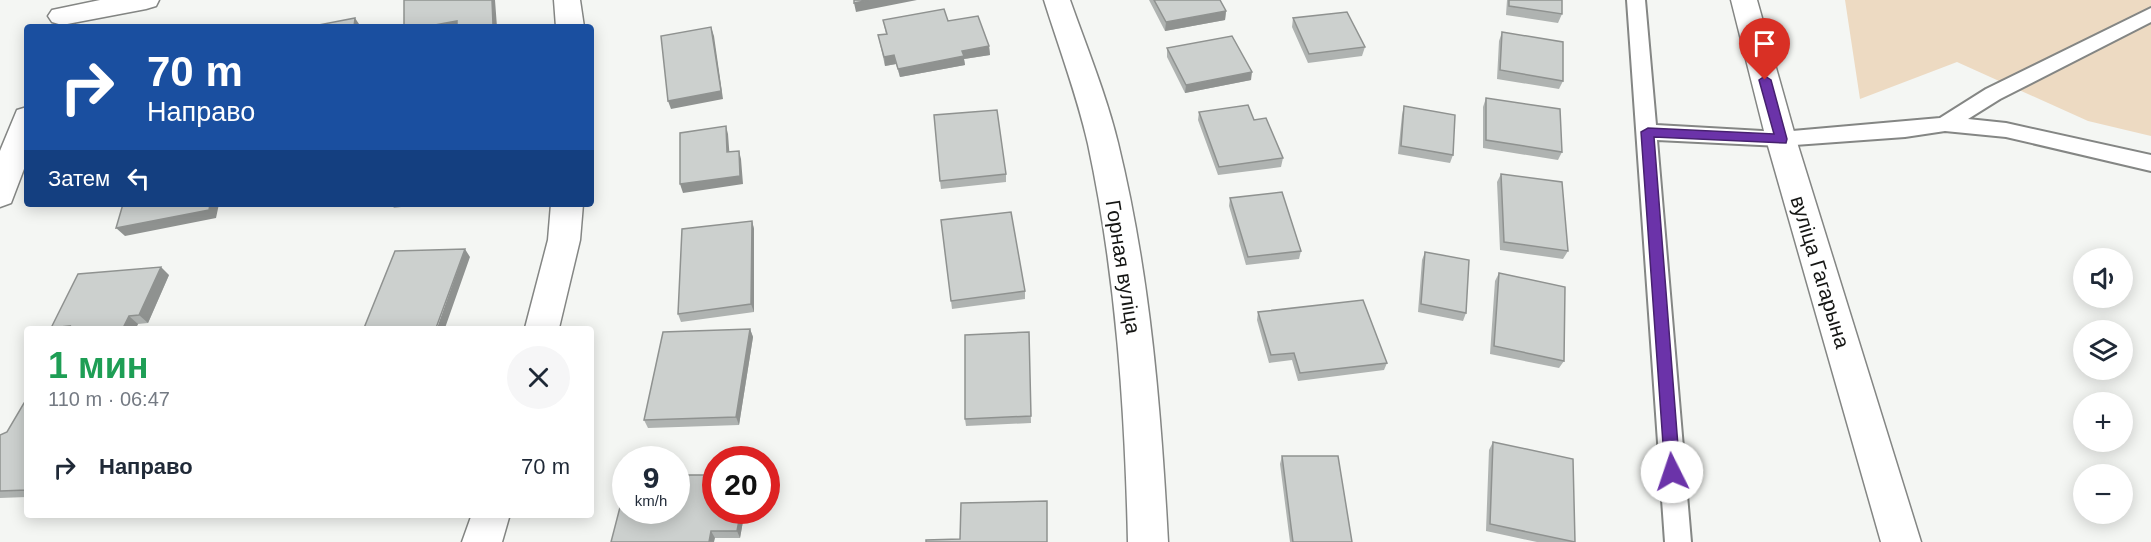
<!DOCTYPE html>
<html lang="ru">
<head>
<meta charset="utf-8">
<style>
  :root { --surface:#fff; --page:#f6f6f7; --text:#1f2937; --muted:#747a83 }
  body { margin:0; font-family:Arial,sans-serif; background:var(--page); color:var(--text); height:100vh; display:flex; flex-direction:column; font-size:22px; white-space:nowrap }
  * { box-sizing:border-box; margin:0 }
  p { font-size:20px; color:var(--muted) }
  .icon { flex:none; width:33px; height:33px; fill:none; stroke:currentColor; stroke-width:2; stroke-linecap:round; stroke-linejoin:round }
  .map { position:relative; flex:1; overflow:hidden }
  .side { position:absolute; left:24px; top:326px; width:570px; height:192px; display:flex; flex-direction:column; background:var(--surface); border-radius:6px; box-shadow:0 3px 15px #0003 }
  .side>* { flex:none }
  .hud { position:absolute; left:24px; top:24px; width:570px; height:183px; border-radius:6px; box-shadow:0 3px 15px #0003; background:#1a4fa0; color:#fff; overflow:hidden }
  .buttons { position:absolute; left:2073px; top:248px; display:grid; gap:12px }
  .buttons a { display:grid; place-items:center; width:60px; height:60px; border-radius:50%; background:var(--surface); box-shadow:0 3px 15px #0003; font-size:30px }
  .speed { position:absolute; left:612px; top:446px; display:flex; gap:12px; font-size:30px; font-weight:700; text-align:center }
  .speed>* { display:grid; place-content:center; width:78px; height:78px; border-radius:50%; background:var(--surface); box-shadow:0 3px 15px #0003; line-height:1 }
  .speed small { font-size:15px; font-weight:400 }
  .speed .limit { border:9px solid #d22; background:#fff; color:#111 }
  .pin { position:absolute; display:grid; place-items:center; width:51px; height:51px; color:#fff; margin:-62px -26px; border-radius:50% 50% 50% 0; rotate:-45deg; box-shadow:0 0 6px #0007 }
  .pin .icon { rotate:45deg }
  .me { position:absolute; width:66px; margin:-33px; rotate:356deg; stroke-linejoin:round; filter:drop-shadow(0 0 4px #0008) }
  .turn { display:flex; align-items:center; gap:21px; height:126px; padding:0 24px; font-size:27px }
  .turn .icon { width:78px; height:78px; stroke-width:2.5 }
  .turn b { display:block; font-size:42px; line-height:51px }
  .then { display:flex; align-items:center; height:57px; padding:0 24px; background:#0003; gap:12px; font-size:22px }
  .round { display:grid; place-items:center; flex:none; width:63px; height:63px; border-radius:32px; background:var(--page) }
  .overview { display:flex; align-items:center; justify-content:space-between; height:102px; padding:0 24px }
  h1 { font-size:36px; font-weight:800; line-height:45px; color:#1e9e55 }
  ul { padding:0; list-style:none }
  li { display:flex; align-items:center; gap:18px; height:78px; padding:0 24px }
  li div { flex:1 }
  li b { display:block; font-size:22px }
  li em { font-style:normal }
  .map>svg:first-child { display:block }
  .green { fill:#eddac2 }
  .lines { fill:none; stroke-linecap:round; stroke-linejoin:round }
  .lane-casing { stroke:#848684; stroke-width:4 }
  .street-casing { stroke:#848684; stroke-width:3 }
  .lane { fill:#fff; fill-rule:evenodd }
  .street { fill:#fff; fill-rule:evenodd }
  .wall { fill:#afb3b1 }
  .shaded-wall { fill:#8f9290 }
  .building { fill:#ccd0ce; stroke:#8f9290; stroke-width:1.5 }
  .route { fill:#6b33a9; stroke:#46216e; stroke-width:1.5 }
  .labels { text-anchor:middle; stroke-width:4.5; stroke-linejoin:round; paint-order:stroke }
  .street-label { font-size:21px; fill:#151614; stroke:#fff }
</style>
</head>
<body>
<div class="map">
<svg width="2151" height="542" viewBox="0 0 2151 542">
  <rect width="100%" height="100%" fill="#f4f6f3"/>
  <!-- green -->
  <path class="green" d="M1845,0H2151V136L2088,121L1957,62L1860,99Z"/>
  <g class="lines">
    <defs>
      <path id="lane" d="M1627,0H1645L1656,125L1781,132L1940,118L1986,89L2151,8V22L2000,99L1968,119L2006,123L2151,155V171L2006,137L1945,131L1905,137L1781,146L1657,140L1691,542H1665Z"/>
      <path id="street" d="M100,0H159L156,6L146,9L62,25L52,22L48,16L52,10Z
        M554,0H580L584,27H556Z
        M1044,0H1070C1087,48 1106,94 1118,143C1150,274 1161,408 1168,542H1128C1125,408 1116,275 1088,144C1077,95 1059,48 1044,0Z
        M1731,0H1757L1796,139L1921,542H1881L1766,139Z
        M27,107V161L11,203L0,207V151L17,110Z
        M551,204H583L580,240L559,328H525L548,240Z
        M472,514H510L502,542H462Z"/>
    </defs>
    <!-- lane casing -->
    <use href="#lane" class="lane-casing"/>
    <!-- street casing -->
    <use href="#street" class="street-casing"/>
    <!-- lane -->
    <use href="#lane" class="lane"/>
    <!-- street -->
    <use href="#street" class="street"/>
  </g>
  <!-- wall -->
  <path class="wall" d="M1149,0H1220L1226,11L1225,20L1165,31Z
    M1507,0H1562V14L1558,23L1506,15Z
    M1293,18L1365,47L1362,56L1308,63L1292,27Z
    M883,20L948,21L989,46L990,55L964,59L965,65L900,77L896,64L885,66L878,35L886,34Z
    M1502,32L1563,81L1559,89L1497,79L1499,41Z
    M1167,48L1251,80L1185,93L1167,57Z
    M1486,98L1562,152L1558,160L1483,148V107Z
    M1404,106L1453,155L1450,163L1398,154L1402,115Z
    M1199,112L1254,120L1283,158L1281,167L1218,175L1198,120Z
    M1006,174V182L941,189L940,181Z
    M1501,174L1568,251L1563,259L1500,250L1497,182Z
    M1230,198L1301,251L1299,259L1246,265L1229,206Z
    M391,204H423L394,208Z
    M941,220L1025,291V299L952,309Z
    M752,221L754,229V312L681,322L678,314Z
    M1425,252L1466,313L1463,321L1418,312L1422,260Z
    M1499,273L1564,361L1559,368L1490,354L1495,281Z
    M169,275L148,323L138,324L136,328H51Z
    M1258,312L1387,363L1384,370L1298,381L1292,360L1269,363L1257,320Z
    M750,329L753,337L739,425L648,428L644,420Z
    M1029,332L1031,423L966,426L965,419Z
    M27,403V497L0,498V435L7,432Z
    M1493,442L1575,542H1537L1486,531L1489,450Z
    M1282,456L1352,542H1290L1280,464Z
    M745,510L740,538H715L611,542Z"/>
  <!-- shaded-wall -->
  <path class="shaded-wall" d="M492,0H495L497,27H482Z
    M870,0H917L856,12L854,3Z
    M1226,11L1225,20L1165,31L1166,22Z
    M355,18L361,27H354Z
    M457,21L460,27H424Z
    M711,27L714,36L723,99L671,109L668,101Z
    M989,46L990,55L964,59L965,65L900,77L898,69L962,51Z
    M894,55L896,64L885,66L884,57Z
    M1252,72L1251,80L1185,93L1186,85Z
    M726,126L728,134L730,161L727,152Z
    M739,151L741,159L743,184L683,193L680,184Z
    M210,204H219L216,218L125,236L116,228Z
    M752,221L754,229V312L751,304Z
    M465,249L470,257L445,328H437Z
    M161,267L169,275L148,323L139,315Z
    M129,316L138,324L136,328H123Z
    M750,329L753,337L739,425L736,417Z
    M741,510H745L740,538L737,531Z
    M711,531L715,538L714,542H709Z"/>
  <!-- building -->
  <path class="building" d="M404,0H492L493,25L482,27H457V21L424,27H404Z
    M854,0H870L854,3Z
    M1154,0H1220L1226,11L1166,22Z
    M1509,0H1562V14L1509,6Z
    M944,9L948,21L978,16L989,46L962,51L964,56L898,69L894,55L884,57L878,35L887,34L883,20Z
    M1347,12L1365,47L1309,54L1293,18Z
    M355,18L354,27H313V26Z
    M711,27L721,91L668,101L661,36Z
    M1502,32L1563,42V81L1500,70Z
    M1232,36L1252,72L1186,85L1167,48Z
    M1486,98L1560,109L1562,152L1486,140Z
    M1248,105L1254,120L1266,118L1283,158L1219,167L1199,112Z
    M1404,106L1455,115L1453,155L1401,146Z
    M997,110L1006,174L940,181L934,115Z
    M726,126L727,152L739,151L740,176L680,184V133Z
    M1501,174L1562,182L1568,251L1504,242Z
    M1282,192L1301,251L1248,257L1230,198Z
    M123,204H210L209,210L116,228Z
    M1011,212L1025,291L951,301L941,220Z
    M752,221L751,304L678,314L682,229Z
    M465,249L436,328H364L395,251Z
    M1425,252L1469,260L1466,313L1421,304Z
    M161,267L139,315L129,316L123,328H69L70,326L51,328L78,274Z
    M1499,273L1565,287L1564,361L1494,346Z
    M1363,300L1387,363L1300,373L1294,353L1271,355L1258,312Z
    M750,329L736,417L644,420L663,332Z
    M1029,332L1031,416L965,419V335Z
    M24,403H27V490L0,491V435L7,432Z
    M1493,442L1573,459L1575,542L1490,524Z
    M1282,456H1338L1352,542H1293Z
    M676,475H716V510H741L737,531H711L709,542H611L626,484V510H676Z
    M1047,501V542H926V540L960,539L961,503Z"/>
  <!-- route -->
  <path class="route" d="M1765,76L1771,80L1787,139L1786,143L1654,137L1680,472L1678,477L1672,479L1667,477L1665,472L1641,132L1648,128L1774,134L1759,80Z"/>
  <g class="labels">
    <!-- street labels -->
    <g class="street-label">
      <text transform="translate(1123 267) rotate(81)" y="7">Горная вуліца</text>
      <text transform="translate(1820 272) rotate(73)" y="7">вуліца Гагарына</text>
    </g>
  </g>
</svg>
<div class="buttons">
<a><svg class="icon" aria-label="sound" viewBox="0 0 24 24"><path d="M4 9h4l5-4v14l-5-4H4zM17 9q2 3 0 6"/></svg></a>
<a><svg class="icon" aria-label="layers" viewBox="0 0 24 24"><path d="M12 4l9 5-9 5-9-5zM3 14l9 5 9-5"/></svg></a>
<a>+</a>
<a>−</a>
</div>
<div class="speed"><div>9<small>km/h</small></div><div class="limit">20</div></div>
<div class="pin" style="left:1765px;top:80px;background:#d93025"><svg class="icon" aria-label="arrive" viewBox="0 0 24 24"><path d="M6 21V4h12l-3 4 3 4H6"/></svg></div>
<svg class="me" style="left:1672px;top:472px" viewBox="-20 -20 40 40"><circle r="19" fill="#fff"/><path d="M0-13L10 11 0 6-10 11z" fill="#6b33a9"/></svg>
<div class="hud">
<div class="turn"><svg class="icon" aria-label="right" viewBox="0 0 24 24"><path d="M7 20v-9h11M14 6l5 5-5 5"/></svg><div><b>70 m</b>Направо</div></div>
<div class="then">Затем<svg class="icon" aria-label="left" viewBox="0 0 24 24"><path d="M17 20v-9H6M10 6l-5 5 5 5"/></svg></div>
</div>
<section class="side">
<div class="overview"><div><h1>1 мин</h1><p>110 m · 06:47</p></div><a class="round"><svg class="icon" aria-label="close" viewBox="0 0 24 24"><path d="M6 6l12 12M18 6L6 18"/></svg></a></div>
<ul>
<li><svg class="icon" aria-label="right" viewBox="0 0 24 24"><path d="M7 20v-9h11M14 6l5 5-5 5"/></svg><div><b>Направо</b></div><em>70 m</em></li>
</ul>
</section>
</div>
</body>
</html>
